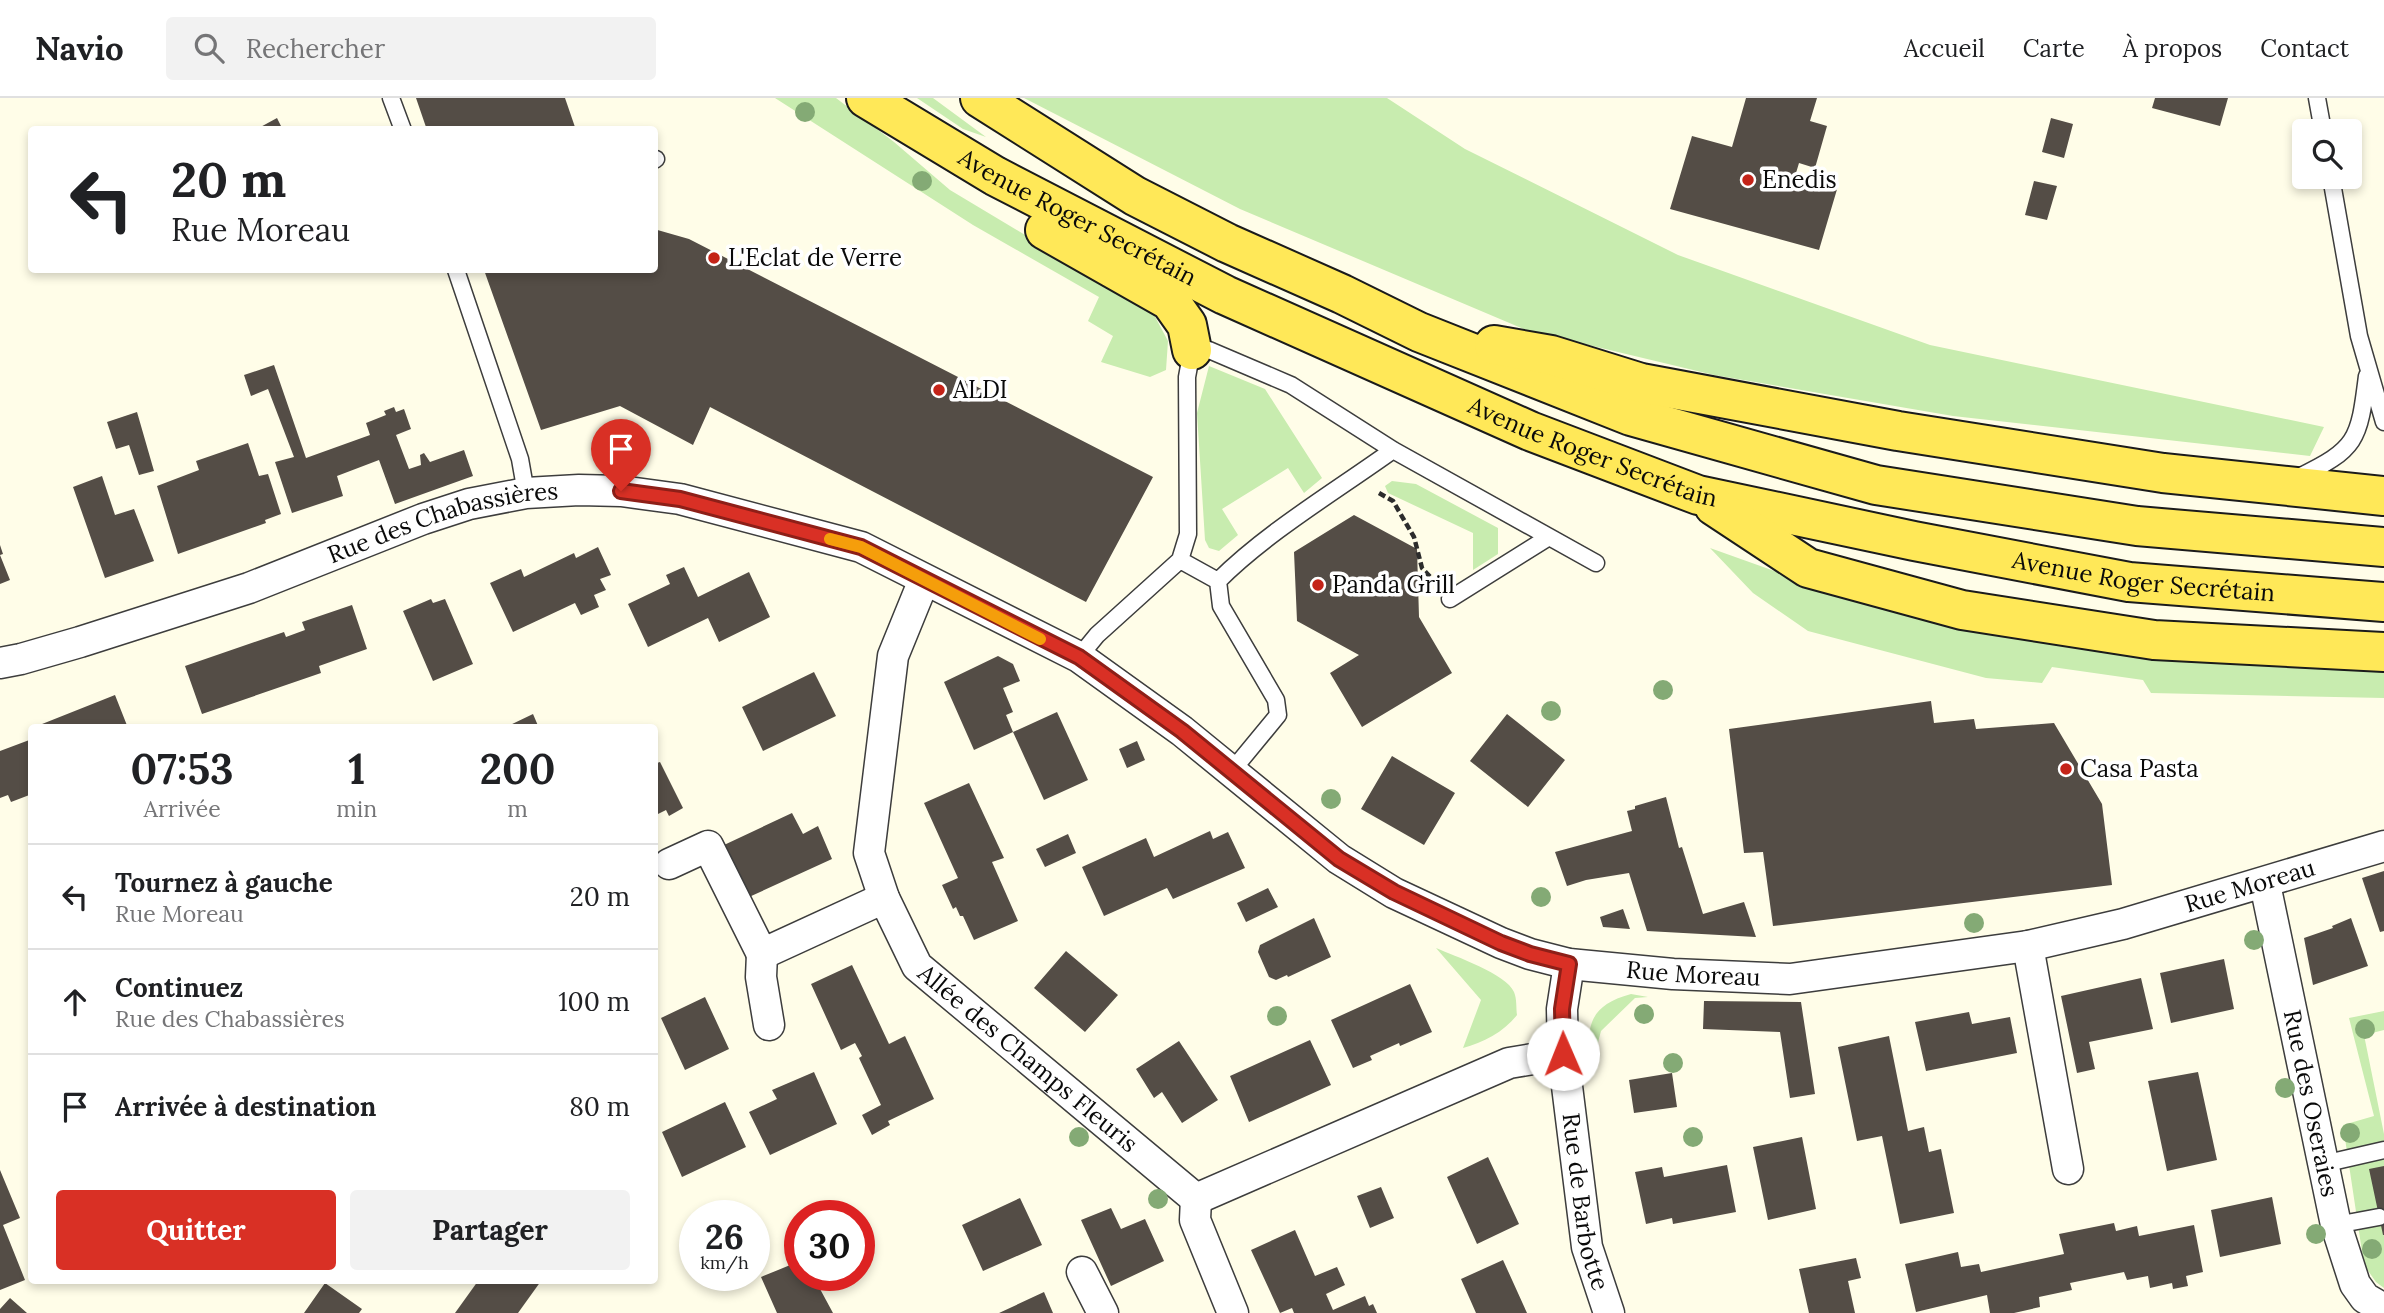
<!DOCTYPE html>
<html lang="fr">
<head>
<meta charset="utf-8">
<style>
  :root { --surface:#fff; --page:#f2f2f2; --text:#202124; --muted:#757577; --line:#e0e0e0; --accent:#d93025 }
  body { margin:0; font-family:Lora,serif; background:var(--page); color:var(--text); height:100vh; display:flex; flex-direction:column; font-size:26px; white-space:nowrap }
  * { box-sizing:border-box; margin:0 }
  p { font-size:23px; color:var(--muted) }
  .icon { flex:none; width:38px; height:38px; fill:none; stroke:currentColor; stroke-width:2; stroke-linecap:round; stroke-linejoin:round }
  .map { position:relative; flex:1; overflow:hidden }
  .details { position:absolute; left:28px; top:626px; width:630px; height:560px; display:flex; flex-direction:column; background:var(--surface); border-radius:7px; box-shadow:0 4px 10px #0003 }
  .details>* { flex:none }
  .top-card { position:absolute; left:28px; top:28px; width:630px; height:147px; border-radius:7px; box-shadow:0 4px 10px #0003; background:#fff; color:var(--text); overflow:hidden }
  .buttons { position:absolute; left:2292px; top:21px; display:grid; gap:14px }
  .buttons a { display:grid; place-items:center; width:70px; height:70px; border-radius:7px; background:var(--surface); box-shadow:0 4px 10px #0003; font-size:35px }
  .speed { position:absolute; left:679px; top:1102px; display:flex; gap:14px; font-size:35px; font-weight:700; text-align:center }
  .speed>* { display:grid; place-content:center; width:91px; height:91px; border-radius:50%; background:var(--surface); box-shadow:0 4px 10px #0003; line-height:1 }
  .speed small { font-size:18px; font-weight:400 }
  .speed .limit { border:10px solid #d22; background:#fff; color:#111 }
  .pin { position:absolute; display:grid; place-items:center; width:60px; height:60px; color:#fff; margin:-72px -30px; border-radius:50% 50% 50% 0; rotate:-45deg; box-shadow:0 0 7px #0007 }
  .pin .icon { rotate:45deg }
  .me { position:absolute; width:77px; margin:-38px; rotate:359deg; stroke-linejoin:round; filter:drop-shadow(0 0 5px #0008) }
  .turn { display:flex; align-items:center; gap:24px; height:147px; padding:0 28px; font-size:32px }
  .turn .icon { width:91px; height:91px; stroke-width:2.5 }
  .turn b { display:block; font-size:49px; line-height:60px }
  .eta { display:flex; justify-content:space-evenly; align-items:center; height:119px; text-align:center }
  .eta b { font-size:42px; font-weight:700; line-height:49px }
  .action { display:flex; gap:14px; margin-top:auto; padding:14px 28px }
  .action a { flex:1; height:80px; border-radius:7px; background:var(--accent); color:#fff; font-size:28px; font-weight:700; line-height:80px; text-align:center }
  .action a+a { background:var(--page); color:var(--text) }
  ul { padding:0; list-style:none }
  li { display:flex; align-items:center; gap:21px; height:105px; padding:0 28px; border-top:2px solid var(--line) }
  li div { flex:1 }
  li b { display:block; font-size:26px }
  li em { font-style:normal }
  header { display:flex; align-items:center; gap:42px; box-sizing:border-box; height:98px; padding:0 35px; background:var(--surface); border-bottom:2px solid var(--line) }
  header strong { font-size:33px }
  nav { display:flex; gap:38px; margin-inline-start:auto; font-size:24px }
  .search { width:490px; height:63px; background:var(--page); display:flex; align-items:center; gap:18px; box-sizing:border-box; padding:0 24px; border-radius:7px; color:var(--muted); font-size:26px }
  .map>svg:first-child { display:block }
  .green { fill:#c8ecaf }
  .building { fill:#544d46 }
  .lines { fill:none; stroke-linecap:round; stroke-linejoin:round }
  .lane-casing { stroke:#3d3d3d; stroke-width:19 }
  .street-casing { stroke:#3d3d3d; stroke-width:33 }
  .primary-casing { stroke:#1b1b1b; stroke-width:42 }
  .path { stroke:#2c2c2c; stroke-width:4.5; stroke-dasharray:7 3.5; stroke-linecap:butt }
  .lane { stroke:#fff; stroke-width:16 }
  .street { stroke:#fff; stroke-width:30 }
  .primary { stroke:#ffe858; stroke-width:38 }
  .tree { fill:#84aa75 }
  .route-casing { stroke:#8d1f18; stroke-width:18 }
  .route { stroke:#d93025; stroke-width:12 }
  .slow { stroke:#f59e0b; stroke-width:12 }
  .poi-dot { fill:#c42318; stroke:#fff; stroke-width:2.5 }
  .labels { text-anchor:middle; stroke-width:7; stroke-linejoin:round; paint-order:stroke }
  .poi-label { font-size:24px; fill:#0a0a0a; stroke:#fff; text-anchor:start }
  .street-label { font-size:24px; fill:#0a0a0a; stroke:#fff }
</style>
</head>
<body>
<header>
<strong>Navio</strong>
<div class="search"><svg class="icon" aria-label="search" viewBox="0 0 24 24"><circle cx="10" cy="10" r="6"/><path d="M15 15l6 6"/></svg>Rechercher</div>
<nav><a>Accueil</a><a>Carte</a><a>À propos</a><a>Contact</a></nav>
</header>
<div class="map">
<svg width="2384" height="1215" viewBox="0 0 2384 1215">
  <rect width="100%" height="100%" fill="#fffde8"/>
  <!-- green -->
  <path class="green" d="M775,0H836L894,44L950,92L1152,213L1168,243L1166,272L1150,279L1101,264L1113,238L1088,223L1099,199L973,127Z
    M917,0H933L986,39L963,31Z
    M1024,0H1387L1465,51L1678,157L1930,247L2324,329L2310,358L1953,318L1714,277L1526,232L1240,111Z
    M1209,268L1265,291L1322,380L1304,395L1288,370L1222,411L1238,437L1219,453L1209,450L1205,442L1197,315Z
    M1392,383L1416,386L1498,430V456L1473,472V435L1388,395L1385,388Z
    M1710,450L1864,505L1992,534L2384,568V600L2151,595L2143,582L2052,569L2042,585L1986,580L1808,533L1753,495Z
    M1436,850C1454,858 1507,876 1514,894C1517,901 1516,910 1517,917C1505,933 1483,945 1463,950L1481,902Z
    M1631,896L1648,899L1635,900L1601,933L1591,971C1586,930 1587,908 1631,896Z
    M2384,913V932L2364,937L2384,1036V1190L2376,1184L2364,1167L2343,1027L2374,1018L2349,920Z"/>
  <!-- building -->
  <path class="building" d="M416,0H565L576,32H427Z
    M1746,0H1817L1810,23L1827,28L1815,70L1799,65L1796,75L1838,88L1819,152L1670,111L1692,38L1732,49Z
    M2155,0H2228L2220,28L2152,10Z
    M277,20L283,32H255Z
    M2051,20L2073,26L2064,60L2042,54Z
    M2034,83L2057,88L2047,122L2025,117Z
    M654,131L689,141L1153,379L1086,504L710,309L693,347L620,308L541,332L484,172H654Z
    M274,267L306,360L370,337L366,325L386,317L384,313L394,309L396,314L404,311L411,331L396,337L409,371L421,367L420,357L424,355L430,364L464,352L473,378L395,406L379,362L337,378L343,398L292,415L275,364L294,359L268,291L251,298L244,277Z
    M137,314L154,373L139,377L129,347L116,351L107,324Z
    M248,345L259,378L268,376L281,416L265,422L266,425L178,456L157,388L199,372L196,363Z
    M102,378L115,417L134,411L154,463L105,480L73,389Z
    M1354,417L1417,451L1419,519L1452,575L1362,629L1330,575L1359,557L1297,523L1294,454Z
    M0,447L3,456L0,457L10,482L0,486Z
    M598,449L611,477L600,481L606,492L594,497L599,509L581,517L575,505L513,534L490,485L521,471L524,479L574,455L576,460Z
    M684,469L698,499L749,474L770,519L719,544L708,520L648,549L628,506L670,486L666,477Z
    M431,501L433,505L445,501L473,566L433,583L403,513Z
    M352,507L367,551L319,568L321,575L202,616L185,568L284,534L286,539L305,532L302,524Z
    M998,558L1013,566L1020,583L1003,590L1013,614L1006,617L1013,634L974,652L944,584Z
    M814,574L836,618L763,653L742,609Z
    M115,597L128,630H32Z
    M1931,603L1934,625L1974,621L1976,631L2054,625L2102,706L2112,787L1773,828L1763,754L1744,755L1729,631Z
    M1057,614L1088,682L1044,702L1013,634Z
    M533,616L539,630H504Z
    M1507,616L1565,662L1528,709L1470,663Z
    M32,641V696L11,704L8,697L0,700V653Z
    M1137,643L1145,662L1127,670L1119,651Z
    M1392,658L1455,695L1424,747L1361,711Z
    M660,664L683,710L669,718L666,712L654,718V666Z
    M969,685L1004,760L992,764L1018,823L974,842L963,818H960L956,809L953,811L942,787L958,780L924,705Z
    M1666,699L1679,750L1682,749L1703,816L1744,804L1756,839L1647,833L1629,775L1586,782L1567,788L1555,754L1632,733L1627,713L1635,711V708Z
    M792,715L803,736L818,728L832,761L749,799L724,747Z
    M1210,733L1213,741L1228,734L1245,770L1173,801L1167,790L1104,818L1082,769L1146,740L1154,759Z
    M1068,736L1076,755L1045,769L1036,751Z
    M2384,773V833L2380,834L2362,780Z
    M1268,790L1278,809L1246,824L1237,805Z
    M1623,811L1630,831L1603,829L1600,819Z
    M1314,820L1331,859L1288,879L1287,877L1276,882L1269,879L1258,854L1260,847Z
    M2351,820L2368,868L2313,887L2304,840L2333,830L2332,828Z
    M1066,853L1118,897L1085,934L1034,890Z
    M2224,861L2234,911L2171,925L2160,875Z
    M852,867L889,946L905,938L934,1001L888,1023L890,1027L872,1037L862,1017L881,1007L859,960L862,958L855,945L841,952L811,886Z
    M2141,880L2153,931L2089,944L2095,971L2077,975L2061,898Z
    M1410,886L1432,934L1400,948L1399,945L1370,958L1372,962L1353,970L1331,922Z
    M705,899L729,951L685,972L661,920Z
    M1704,903L1801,904L1815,996L1790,1000L1780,934L1703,931Z
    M1969,914L1972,926L2010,919L2017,955L1926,973L1915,924Z
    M1889,938L1908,1033L1924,1029L1929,1054L1941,1051L1954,1115L1900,1126L1882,1038L1857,1043L1838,949Z
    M1310,942L1331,987L1249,1024L1230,978Z
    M1179,943L1218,1002L1182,1025L1162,994L1154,1000L1136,971Z
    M814,974L837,1026L770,1057L749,1014L777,1001L772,992Z
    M2198,974L2217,1062L2167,1073L2148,983Z
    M1672,975L1677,1009L1634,1015L1629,982Z
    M725,1004L746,1049L682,1079L662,1034Z
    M1802,1039L1816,1111L1768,1122L1753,1049Z
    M1488,1059L1519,1126L1477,1146L1447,1079Z
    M1727,1067L1736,1114L1673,1126L1672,1120L1646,1126L1635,1074L1662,1069L1664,1079Z
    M2384,1068V1137H2383L2369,1071Z
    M0,1072L20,1120L3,1127L25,1182L0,1192Z
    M1381,1089L1394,1120L1370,1130L1357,1098Z
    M2272,1099L2281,1146L2220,1159L2211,1112Z
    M1020,1100L1042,1147L983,1173L962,1127Z
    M1111,1110L1121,1131L1145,1121L1164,1163L1111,1188L1081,1122Z
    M2114,1125L2116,1133L2137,1128L2139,1138L2194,1127L2203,1174L2186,1178L2188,1188L2173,1191L2172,1185L2150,1190L2148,1178L2127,1182L2124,1174L2070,1185L2072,1192L2039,1199L2040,1209L2014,1215H1990L1987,1197L1916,1214L1905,1166L1958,1154L1961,1169L1979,1166L1981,1174L2064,1156L2059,1136Z
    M1295,1132L1315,1178L1337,1169L1345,1187L1326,1196L1333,1212L1365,1198L1369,1208L1373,1206L1377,1215H1294L1292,1210L1280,1215L1251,1152Z
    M1856,1160L1861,1180L1848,1183L1855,1215H1809L1799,1171Z
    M1503,1162L1527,1215H1476L1461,1181Z
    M800,1163V1178H813L833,1215H777L761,1179Z
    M478,1183H541L518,1215H455Z
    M325,1185L362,1211L359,1215H304Z
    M1044,1194L1053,1215H999Z
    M10,1200L27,1215H0V1211Z"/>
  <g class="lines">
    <defs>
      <path id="lane" d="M391,0L403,32
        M2317,0L2323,33
        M654,62L656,61
        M2331,79L2359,238L2384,324
        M456,172L520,361L526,395
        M2297,380C2357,351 2359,343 2367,278
        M1180,462L1218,483
        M1218,483L1221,508L1276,602L1278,617L1231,674
        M1218,483C1267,434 1336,393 1393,352
        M1450,501L1549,439
        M1079,559L1097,537L1180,462L1188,436L1187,279L1192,252H1209L1291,287L1393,352L1596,465
        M2323,1066L2384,1052
        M2336,1127L2379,1119"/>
      <g id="street">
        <path id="s1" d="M924,482L893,558L869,755L884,800L917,868L1196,1101L1509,965L1563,956"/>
        <path id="s2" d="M0,565L21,561L80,544L249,490L423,421L469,406L526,395L579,392L621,393L680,401L861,449L1079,559L1182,633L1339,761L1394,795L1501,845L1530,856L1569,866L1673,876L1790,881L2028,848L2123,826L2384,748"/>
        <path d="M669,766L708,748L762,856L884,800"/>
        <path id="s3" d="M2265,786L2336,1127L2355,1186L2365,1200L2384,1211"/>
        <path d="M2028,848L2068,1071"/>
        <path d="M762,856L761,879L769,927"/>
        <path id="s4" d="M1569,866L1562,911L1563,956L1587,1149L1609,1215"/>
        <path d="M1196,1101L1195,1122L1233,1215"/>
        <path d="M1082,1174L1103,1215"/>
      </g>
      <g id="primary">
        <path id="s5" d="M866,0L995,78L1225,197L1530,333L1698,397L1914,443L2129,484L2384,504"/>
        <path d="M980,0L1135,98L1227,145L1342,196L1419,234L1631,318L1876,387L2137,428L2384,449"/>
        <path d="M1045,132L1170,203L1187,227L1192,252"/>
        <path d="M1494,247L1551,257L1641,285L1898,333L2163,375L2384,398"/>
        <path d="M1714,408L1808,470L1962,512L2154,542L2384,554"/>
      </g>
    </defs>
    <!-- lane casing -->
    <use href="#lane" class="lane-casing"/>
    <!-- street casing -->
    <use href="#street" class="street-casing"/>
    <!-- primary casing -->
    <use href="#primary" class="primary-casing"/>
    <!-- path -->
    <path class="path" d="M1379,395L1393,403L1414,439L1422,470L1433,482"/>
    <!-- lane -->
    <use href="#lane" class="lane"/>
    <!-- street -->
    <use href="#street" class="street"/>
    <!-- primary -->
    <use href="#primary" class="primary"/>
  </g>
  <!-- trees -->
  <g class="tree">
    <circle cx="805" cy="14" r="10"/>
    <circle cx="922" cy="83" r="10"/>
    <circle cx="1663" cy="592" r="10"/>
    <circle cx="1551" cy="613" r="10"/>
    <circle cx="1331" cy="701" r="10"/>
    <circle cx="1541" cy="799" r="10"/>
    <circle cx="1974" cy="825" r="10"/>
    <circle cx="2254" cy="842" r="10"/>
    <circle cx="1644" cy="916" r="10"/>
    <circle cx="1277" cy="918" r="10"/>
    <circle cx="2365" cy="931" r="10"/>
    <circle cx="1673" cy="965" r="10"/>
    <circle cx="2285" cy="990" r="10"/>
    <circle cx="2350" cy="1035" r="10"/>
    <circle cx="1079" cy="1039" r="10"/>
    <circle cx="1693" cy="1039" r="10"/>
    <circle cx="1158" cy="1101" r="10"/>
    <circle cx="2316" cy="1136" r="10"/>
    <circle cx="2372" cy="1151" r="10"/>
  </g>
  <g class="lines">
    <defs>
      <path id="route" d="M621,393L680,401L861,449L1079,559L1182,633L1339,761L1394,794L1501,845L1530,856L1569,866L1562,911L1563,956"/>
    </defs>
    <!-- route casing -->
    <use href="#route" class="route-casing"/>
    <!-- route -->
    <use href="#route" class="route"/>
    <!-- slow -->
    <path class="slow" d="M830,441L861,449L1040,541"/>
  </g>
  <!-- markers -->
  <g class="poi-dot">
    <circle cx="1748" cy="82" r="7"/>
    <circle cx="714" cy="160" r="7"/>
    <circle cx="939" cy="292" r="7"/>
    <circle cx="1318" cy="487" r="7"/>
    <circle cx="2066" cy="671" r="7"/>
  </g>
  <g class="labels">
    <!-- poi labels -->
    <g class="poi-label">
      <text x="1762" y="90">Enedis</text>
      <text x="728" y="168">L'Eclat de Verre</text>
      <text x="953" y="300">ALDI</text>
      <text x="1332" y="495">Panda Grill</text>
      <text x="2080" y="679">Casa Pasta</text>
    </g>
    <!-- street labels -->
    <g class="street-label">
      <text dy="8" stroke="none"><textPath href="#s5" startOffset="243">Avenue Roger Secrétain</textPath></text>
      <text dy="8" stroke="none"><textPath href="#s5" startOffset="810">Avenue Roger Secrétain</textPath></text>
      <text dy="8" stroke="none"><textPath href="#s2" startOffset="466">Rue des Chabassières</textPath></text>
      <text dy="8" stroke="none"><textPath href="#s5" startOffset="1377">Avenue Roger Secrétain</textPath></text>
      <text dy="8" stroke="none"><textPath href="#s2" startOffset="2415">Rue Moreau</textPath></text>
      <text dy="8" stroke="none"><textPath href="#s2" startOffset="1848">Rue Moreau</textPath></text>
      <text dy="8" stroke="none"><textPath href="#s1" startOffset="548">Allée des Champs Fleuris</textPath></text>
      <text dy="8" stroke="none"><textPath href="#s3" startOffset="224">Rue des Oseraies</textPath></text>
      <text dy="8" stroke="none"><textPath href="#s4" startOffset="240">Rue de Barbotte</textPath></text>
    </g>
  </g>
</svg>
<div class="buttons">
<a><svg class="icon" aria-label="search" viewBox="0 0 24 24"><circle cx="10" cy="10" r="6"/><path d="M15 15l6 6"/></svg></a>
</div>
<div class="speed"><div>26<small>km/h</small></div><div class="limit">30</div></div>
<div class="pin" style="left:621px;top:393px;background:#d93025"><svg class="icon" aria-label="arrive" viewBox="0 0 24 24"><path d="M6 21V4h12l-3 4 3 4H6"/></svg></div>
<svg class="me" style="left:1563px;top:956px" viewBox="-20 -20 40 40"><circle r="19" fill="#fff"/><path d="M0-13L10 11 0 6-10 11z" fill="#d93025"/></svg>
<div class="top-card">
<div class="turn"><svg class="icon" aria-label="left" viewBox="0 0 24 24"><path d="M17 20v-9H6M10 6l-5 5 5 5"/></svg><div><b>20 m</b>Rue Moreau</div></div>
</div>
<section class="details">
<div class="eta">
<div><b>07:53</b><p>Arrivée</p></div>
<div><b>1</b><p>min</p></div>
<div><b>200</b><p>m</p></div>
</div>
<ul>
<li><svg class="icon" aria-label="left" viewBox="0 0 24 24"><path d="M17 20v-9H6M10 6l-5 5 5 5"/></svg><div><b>Tournez à gauche</b><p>Rue Moreau</p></div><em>20 m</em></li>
<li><svg class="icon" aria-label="ahead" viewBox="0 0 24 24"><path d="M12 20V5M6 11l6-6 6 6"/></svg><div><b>Continuez</b><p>Rue des Chabassières</p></div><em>100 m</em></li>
<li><svg class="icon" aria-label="arrive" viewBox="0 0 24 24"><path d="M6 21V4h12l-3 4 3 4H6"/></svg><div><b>Arrivée à destination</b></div><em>80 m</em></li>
</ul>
<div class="action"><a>Quitter</a><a>Partager</a></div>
</section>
</div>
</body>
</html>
